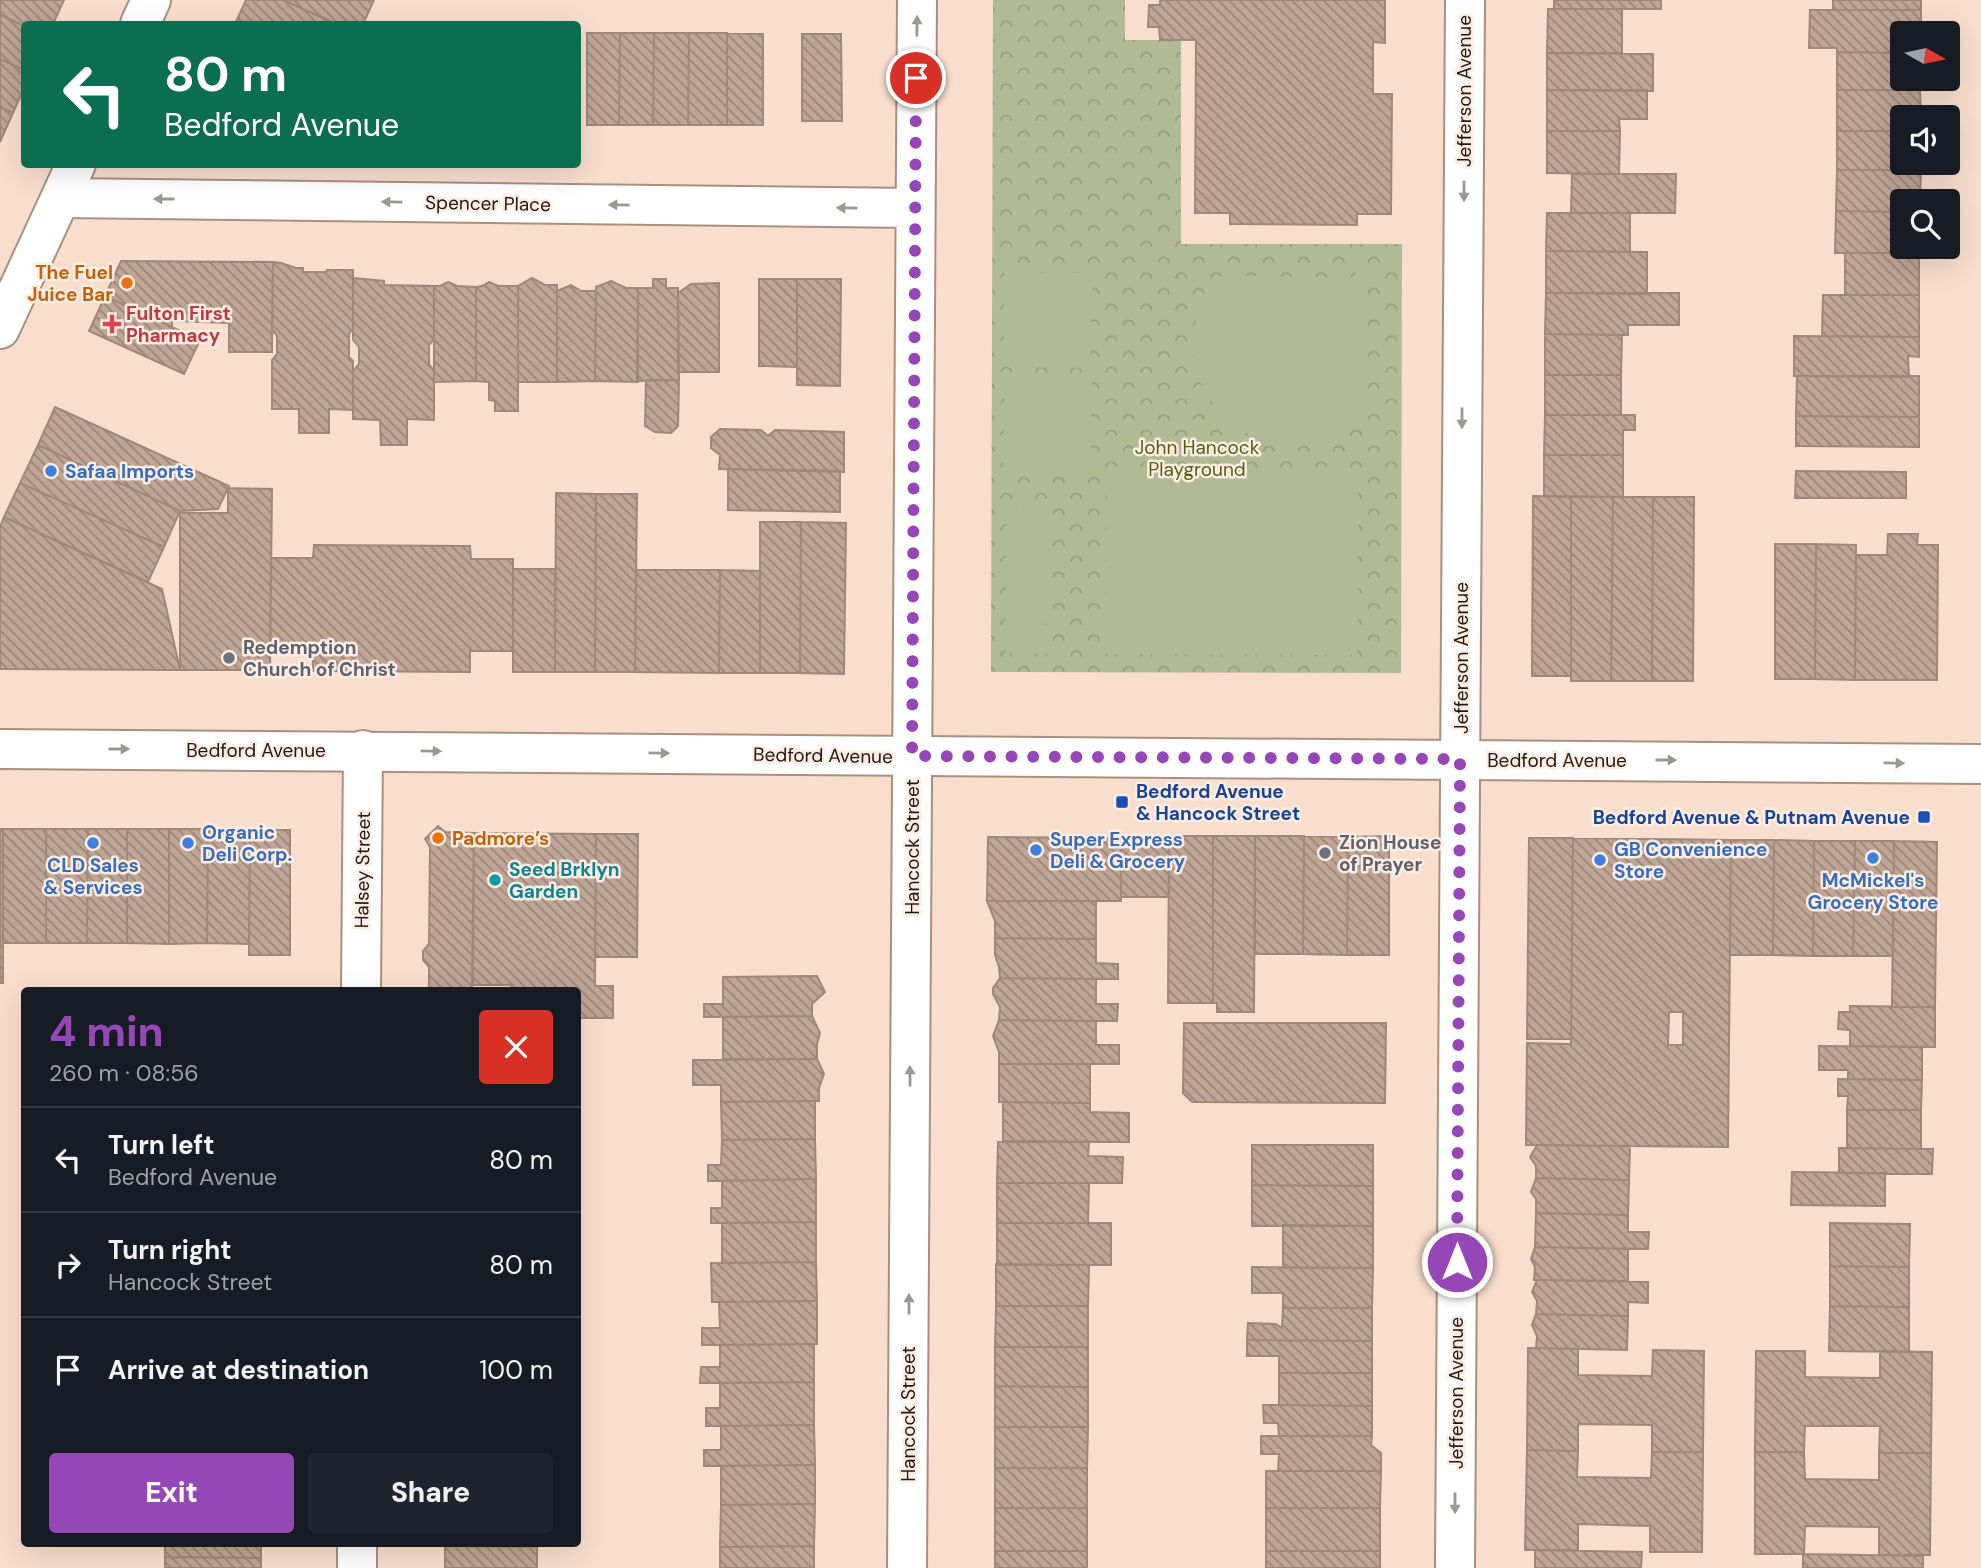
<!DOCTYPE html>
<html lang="en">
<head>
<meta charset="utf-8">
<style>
  :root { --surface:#171b24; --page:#20242c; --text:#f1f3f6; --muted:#9ea1a6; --line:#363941; --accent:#9647b7 }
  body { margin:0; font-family:"DM Sans",sans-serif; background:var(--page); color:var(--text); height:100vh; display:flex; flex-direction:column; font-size:26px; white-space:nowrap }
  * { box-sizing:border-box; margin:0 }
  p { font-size:23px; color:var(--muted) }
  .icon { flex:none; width:38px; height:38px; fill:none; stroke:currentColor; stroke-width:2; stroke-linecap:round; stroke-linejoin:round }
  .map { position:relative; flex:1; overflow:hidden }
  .side { position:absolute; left:21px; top:987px; width:560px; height:560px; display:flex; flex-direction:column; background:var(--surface); border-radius:7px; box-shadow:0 7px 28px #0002 }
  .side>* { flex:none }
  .guide { position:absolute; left:21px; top:21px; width:560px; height:147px; border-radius:7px; box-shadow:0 7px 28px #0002; background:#0b6e4f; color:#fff; overflow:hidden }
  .needle { width:46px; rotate:99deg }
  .buttons { position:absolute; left:1890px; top:21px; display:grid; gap:14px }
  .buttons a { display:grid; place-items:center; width:70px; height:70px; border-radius:7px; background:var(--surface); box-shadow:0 7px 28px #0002; font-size:35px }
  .pin { position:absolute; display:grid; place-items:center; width:60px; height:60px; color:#fff; margin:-30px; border:4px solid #fff; border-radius:50%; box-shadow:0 2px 7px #0007 }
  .me { position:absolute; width:77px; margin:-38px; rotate:0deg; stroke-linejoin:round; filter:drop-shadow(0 0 5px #0008) }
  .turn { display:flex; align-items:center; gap:24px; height:147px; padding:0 28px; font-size:32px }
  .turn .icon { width:91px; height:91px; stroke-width:2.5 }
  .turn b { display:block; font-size:49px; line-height:60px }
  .round { display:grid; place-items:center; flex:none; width:74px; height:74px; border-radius:7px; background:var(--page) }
  .summary { display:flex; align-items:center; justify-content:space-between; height:119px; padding:0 28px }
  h1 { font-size:42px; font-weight:800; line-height:52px; color:var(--accent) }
  .cta { display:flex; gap:14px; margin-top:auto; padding:14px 28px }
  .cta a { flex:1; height:80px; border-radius:7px; background:var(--accent); color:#fff; font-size:28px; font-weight:800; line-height:80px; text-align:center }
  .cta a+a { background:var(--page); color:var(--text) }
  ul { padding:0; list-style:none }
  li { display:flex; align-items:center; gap:21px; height:105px; padding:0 28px; border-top:2px solid var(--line) }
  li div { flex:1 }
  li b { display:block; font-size:26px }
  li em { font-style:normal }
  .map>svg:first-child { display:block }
  .park { fill:url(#park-crowns) }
  .pitch { fill:#b0ba95 }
  .building { fill:url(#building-back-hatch); stroke:#a08778; stroke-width:2; fill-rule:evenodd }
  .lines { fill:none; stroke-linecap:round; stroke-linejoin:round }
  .street-casing { stroke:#a98f80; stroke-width:42 }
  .secondary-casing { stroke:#a98f80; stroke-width:42 }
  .street { stroke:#fff; stroke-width:38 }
  .secondary { stroke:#fff; stroke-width:38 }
  .oneway { fill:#9b9794 }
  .route { stroke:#9647b7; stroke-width:12; stroke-dasharray:0 21.6 }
  .food-dot { fill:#e8710a; stroke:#feede3; stroke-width:2.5 }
  .health-dot { fill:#e0444e; stroke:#feede3; stroke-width:2.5 }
  .shop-dot { fill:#3f7fe0; stroke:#feede3; stroke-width:2.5 }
  .worship-dot { fill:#6b7280; stroke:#feede3; stroke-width:2.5 }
  .transit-dot { fill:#1a4fb4; stroke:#feede3; stroke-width:2.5 }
  .culture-dot { fill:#0f9aa8; stroke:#feede3; stroke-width:2.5 }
  .labels { text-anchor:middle; stroke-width:5; stroke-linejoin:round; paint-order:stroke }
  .street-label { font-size:19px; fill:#211812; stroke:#feede3 }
  .food-label { font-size:19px; font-weight:bold; fill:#c56008; stroke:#feede3; text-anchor:end }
  .health-label { font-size:19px; font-weight:bold; fill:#be3a42; stroke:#feede3; text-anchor:start }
  .park-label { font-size:19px; fill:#516012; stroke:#feede3 }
  .shop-label { font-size:19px; font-weight:bold; fill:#366cbe; stroke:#feede3; text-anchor:start }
  .worship-label { font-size:19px; font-weight:bold; fill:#5b616d; stroke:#feede3; text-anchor:start }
  .transit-label { font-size:19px; font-weight:bold; fill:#164399; stroke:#feede3; text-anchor:start }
  .culture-label { font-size:19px; font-weight:bold; fill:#0d838f; stroke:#feede3; text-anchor:start }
</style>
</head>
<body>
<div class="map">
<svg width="1981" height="1568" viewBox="0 0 1981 1568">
  <defs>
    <pattern id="park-crowns" width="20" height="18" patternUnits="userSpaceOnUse" patternTransform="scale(1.75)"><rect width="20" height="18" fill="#b0ba95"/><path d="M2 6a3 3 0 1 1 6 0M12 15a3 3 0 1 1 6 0" fill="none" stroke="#979f7f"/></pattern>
    <pattern id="building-back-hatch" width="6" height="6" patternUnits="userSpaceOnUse" patternTransform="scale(1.75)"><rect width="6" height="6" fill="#bfa595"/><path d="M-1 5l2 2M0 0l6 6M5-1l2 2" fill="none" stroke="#9b8578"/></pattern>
  </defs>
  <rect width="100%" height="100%" fill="#f9decd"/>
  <!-- park -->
  <path class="park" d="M993,0H1125V40H1181V244H1402L1401,673L991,672Z"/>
  <!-- pitch -->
  <path class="pitch" d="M1361,268L1372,280L1364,290L1362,419C1283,491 1160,404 1201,306C1205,295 1215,284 1222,275L1350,278Z
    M1005,272L1092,273L1090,368L1003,367Z
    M1005,379L1092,380L1090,475L1003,474Z
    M1107,467L1358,469L1357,655L1105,654Z
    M1007,509H1048L1046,654L1006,653Z"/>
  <!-- building -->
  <path class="building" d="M0,0H64L53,24H24V26L0,15Z
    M246,0H283L337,24H235Z
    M283,0H374L363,24H337Z
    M1160,0H1385V43L1373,42V94H1392L1391,214H1357V225L1230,224V213H1195L1196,40H1160L1159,27H1148L1149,5H1160Z
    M1554,0H1661V9H1554Z
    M1833,0H1921V10H1833Z
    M1548,9H1622V53H1547Z
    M1810,10H1921V33H1902V53L1837,52V48H1809Z
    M0,15L24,26V70L0,59Z
    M587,33H620L619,125H587Z
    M620,33H654L653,125H619Z
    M654,33H689L688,125H653Z
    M689,33H727V125H688Z
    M727,33L763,34V125H727Z
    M802,34H841L842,121H802Z
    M1837,52L1902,53V79H1921L1920,90H1837Z
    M1547,53L1653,54V91L1547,90Z
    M0,59L24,70V88L13,113L0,107Z
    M1547,90H1647V119H1619L1620,131H1547Z
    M1837,90H1920L1921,117H1902V131H1837Z
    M0,107L13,113L0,142Z
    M1547,131H1620L1619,174L1547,173Z
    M1837,131H1902V163H1921V170H1837Z
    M1837,170H1921L1920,201H1902V212L1836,211Z
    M1572,174H1676L1675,213H1571Z
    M1836,211L1902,212V247H1919V253H1835Z
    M1547,213H1630V252L1546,251Z
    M1546,251L1647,252V294L1546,293Z
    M1845,253H1919V295H1845Z
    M121,261L273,262L272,352H229V323L172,321V327L105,296Z
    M273,262L281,263L296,268H303V272H326L327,270H353V329L349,334V357L353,361V410L329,409V433H299V409H272V360L277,354V336L272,329Z
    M353,278L384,281V285L434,286V339L429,345V364L434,371V420L407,419V445H381L380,420L353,419V371L359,364V347L353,340Z
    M532,278L545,285H557V382H518V286Z
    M653,279H666V288H678L679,380L637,381L638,288H653Z
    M759,279H797V367L759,366Z
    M797,279H841L840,386L797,385Z
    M611,281L626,288H638V382L595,381L596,287Z
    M448,282L457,286L476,287V381L434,382V286H440Z
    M489,282L498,286H518V411H495V401L489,400V382L476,381V287L482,286Z
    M719,283V372H678V293L691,284Z
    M571,285L581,291H596L595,381L557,382V291Z
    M1546,293H1679V325H1628V335L1545,334Z
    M1823,295H1919V337L1822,336Z
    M105,296L200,340L184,374L89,331Z
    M1545,334L1622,335L1621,375H1545Z
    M1794,336L1919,337V357L1908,356L1909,377L1794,376Z
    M1545,375H1621V415H1545Z
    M1797,376H1919V417L1796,416Z
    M646,380H679L678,426L671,433L655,432L645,426Z
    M55,407L229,486L218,509L180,511L38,445Z
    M1545,415H1635V430H1623V455H1544Z
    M1796,416L1919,417V447L1796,446Z
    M720,429L761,430L768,436L775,430L844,432V472L719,469L720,455L711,448V437Z
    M38,445L180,511L164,547L20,483Z
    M1544,455H1623V497L1544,496Z
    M728,469L840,471V512L728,510Z
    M1796,471L1906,472V498H1795Z
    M20,483L164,547L148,582L4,517Z
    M228,488L272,489L270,670H180V513H228Z
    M556,493L596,494L595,672H555Z
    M596,494H637L635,672H595Z
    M1533,496L1571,497V676H1532Z
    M1571,497H1613L1611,681H1571Z
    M1613,497H1653L1652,681H1611Z
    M1653,497H1694L1693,681H1652Z
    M4,517L162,589L180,670L0,669V527Z
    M760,522H801L800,673H760Z
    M801,522L846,523L844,674L800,673Z
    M1888,534H1918L1917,545H1938L1937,680H1855L1856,555H1887Z
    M1775,544H1816L1815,679H1775Z
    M1816,544L1856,545L1855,680L1815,679Z
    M314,545L470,546L471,559H513V651H470V672L313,671V650H270L271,558H313Z
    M513,569H555V672H513Z
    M636,570H720L719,673L635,672Z
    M720,570L760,571V673H719Z
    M438,826L445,832L474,833L472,990H429V967L423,960V951L429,944L430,847L425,839Z
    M0,829H3V983H0Z
    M3,829H46V943H3Z
    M46,829H88L87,943H46Z
    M88,829H127V943H87Z
    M127,829H169V944L127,943Z
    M169,829H208L207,943L169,944Z
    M208,829L250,830L249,944L207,943Z
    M250,830H290V955H249Z
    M474,833L596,834L595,986H613V1018H578V990H511V985H473Z
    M596,834H638L637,957H595Z
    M1169,836H1213V1003H1168Z
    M1213,836H1255L1254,1012H1217V1003H1213Z
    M1255,836H1304L1303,954H1255Z
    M1304,836L1348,837L1347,955L1303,954Z
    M1389,836V955H1347L1348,837Z
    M988,837L1121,838V901H987Z
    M1121,838H1169V897H1121Z
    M1529,838H1573L1571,1039H1527Z
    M1573,838L1731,840L1728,1147L1526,1145L1527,1043L1571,1044ZM1669,1012H1683V1045H1668Z
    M1731,840H1774L1773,955H1730Z
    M1774,840L1814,841L1813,956L1773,955Z
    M1814,841H1855L1853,956H1813Z
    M1855,841H1894L1893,956H1853Z
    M1894,841L1937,842L1935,1007H1892Z
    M987,901H1096V939L995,938V921Z
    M995,938L1096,939V963L1118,964V979L1000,978L999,967L995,955Z
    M817,976L825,992L812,1004V1016L704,1017V1004H723V977Z
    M1000,978L1096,979V1004H1118L1117,1021L999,1020L1000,1007L993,994V988Z
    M1850,1006L1935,1007V1047L1850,1046V1030L1838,1029L1839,1012H1850Z
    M812,1016L820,1033L817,1044V1059H723V1017Z
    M999,1020L1096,1021V1045H1119V1064H999V1052L993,1036Z
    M1184,1023H1386L1385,1103L1192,1102L1183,1093Z
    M1819,1046L1922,1047V1080L1848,1079V1070H1819Z
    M817,1059L824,1074L819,1088V1101L721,1102V1085H693V1060Z
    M999,1064H1090V1103L999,1102Z
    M1838,1079L1922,1080L1921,1110H1847L1848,1096H1838Z
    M815,1101V1139L722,1140L721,1102Z
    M1003,1102L1090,1103V1112L1129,1113V1142L1003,1141Z
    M1847,1110H1921V1149L1847,1148Z
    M815,1139L816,1179L708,1181V1165H721L722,1140Z
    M998,1142H1089L1088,1156L1123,1157L1122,1183H997Z
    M1252,1145H1373V1186L1252,1185Z
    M1537,1145L1630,1146L1629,1180L1536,1178V1166L1530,1157Z
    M1839,1148L1933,1149L1932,1174L1839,1173Z
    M1792,1172L1885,1173V1206L1791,1205Z
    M1536,1178L1629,1180L1628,1215L1536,1213V1199L1531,1192Z
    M816,1179V1222L711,1223V1208H722V1181Z
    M997,1183H1089L1088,1223H997Z
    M1252,1185L1373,1186V1226H1252Z
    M1536,1213L1628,1215V1232H1649L1648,1249L1535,1247Z
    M816,1222V1262L722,1263V1223Z
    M997,1223H1111V1265H997Z
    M1830,1223L1910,1224L1909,1267L1830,1266Z
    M1283,1225L1373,1226V1268H1283Z
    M1535,1247L1628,1249V1281L1534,1280L1535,1267L1531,1259Z
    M816,1262L817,1301L712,1302L711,1263Z
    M996,1264L1089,1265L1088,1306H996Z
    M1830,1266L1909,1267V1307L1830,1306Z
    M1252,1267L1373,1268L1372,1308H1283V1293H1252Z
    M1537,1280L1648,1282V1303L1628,1302V1316L1536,1314L1537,1301L1532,1292Z
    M817,1301V1344L702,1345V1328H720L719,1302Z
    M996,1306H1088V1347H995Z
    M1830,1306L1909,1307V1352L1829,1351Z
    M1283,1308H1372V1341L1247,1340L1248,1323L1276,1324L1282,1328Z
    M1536,1314L1628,1316L1627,1350L1536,1348L1537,1336L1532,1325Z
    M1247,1340L1372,1341V1373H1279V1356H1247Z
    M814,1344V1382L700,1383L701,1367H720V1345Z
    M995,1347H1088V1387L995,1386Z
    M1528,1348L1578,1349V1375L1652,1376L1653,1350L1704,1351L1703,1452H1652V1425L1578,1424V1451L1527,1450Z
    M1756,1351H1805V1377L1880,1378V1351L1932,1352L1931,1453H1879L1880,1426H1805L1804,1452H1755Z
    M1279,1373H1372V1406L1279,1405Z
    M814,1382V1425L706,1426V1408H720V1383Z
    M995,1386L1088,1387V1427H995Z
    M1263,1405L1372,1406V1436H1279L1278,1423H1264Z
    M814,1425L815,1465L704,1466V1450H721V1426Z
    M995,1427H1088L1087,1468H995Z
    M1261,1436H1372L1371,1445L1381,1453V1471H1278L1279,1454H1261Z
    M1527,1450L1578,1451L1577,1477L1651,1478L1652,1452H1703L1702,1552H1650V1526L1578,1524V1550H1525Z
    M1755,1452H1804L1805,1479L1879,1480V1453H1931L1930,1555H1879V1527L1805,1526L1804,1554H1755Z
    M815,1465V1504L721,1505V1466Z
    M995,1468H1087V1508H995Z
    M1266,1471H1381L1380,1508H1266Z
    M815,1504L814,1546L720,1547L721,1505Z
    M995,1508H1087V1551H995Z
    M1266,1508H1380V1551H1266Z
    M165,1544H261V1558L165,1557Z
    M445,1544H537V1547L445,1546Z
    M445,1546L537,1547V1568H445Z
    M814,1546V1568H720V1547Z
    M1535,1550L1642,1552L1641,1568H1535Z
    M995,1551H1087V1568H995Z
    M1266,1551H1380V1568H1266Z
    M1803,1554L1923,1556V1568H1803Z
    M165,1557L261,1558V1568H165Z"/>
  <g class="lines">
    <defs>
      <path id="street" d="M61,198L915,208
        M361,990L363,750
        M357,1568V1544
        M907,1568L917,0
        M1455,1568L1465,0"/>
      <path id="secondary" d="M140,24L151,0
        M0,329L76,164
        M0,749L1981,764"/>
    </defs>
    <!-- street casing -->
    <use href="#street" class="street-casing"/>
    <!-- secondary casing -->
    <use href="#secondary" class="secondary-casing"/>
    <!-- street -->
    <use href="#street" class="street"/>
    <!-- secondary -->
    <use href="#secondary" class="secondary"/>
  </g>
  <!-- one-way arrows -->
  <defs><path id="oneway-solid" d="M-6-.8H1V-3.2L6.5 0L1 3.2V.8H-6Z" transform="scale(1.75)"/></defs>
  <g class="oneway">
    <use href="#oneway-solid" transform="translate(917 26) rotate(-89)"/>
    <use href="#oneway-solid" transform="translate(1464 191) rotate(90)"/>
    <use href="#oneway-solid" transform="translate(164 199) rotate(-180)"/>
    <use href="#oneway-solid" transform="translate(392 202) rotate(-179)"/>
    <use href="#oneway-solid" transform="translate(619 205) rotate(-179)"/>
    <use href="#oneway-solid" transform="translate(847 208) rotate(-179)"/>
    <use href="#oneway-solid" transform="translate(1462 418) rotate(90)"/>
    <use href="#oneway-solid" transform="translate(119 749)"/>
    <use href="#oneway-solid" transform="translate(431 751) rotate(1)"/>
    <use href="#oneway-solid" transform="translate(659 753) rotate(1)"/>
    <use href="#oneway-solid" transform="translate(1666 760)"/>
    <use href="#oneway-solid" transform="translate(1894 763) rotate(1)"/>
    <use href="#oneway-solid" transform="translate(910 1076) rotate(-90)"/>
    <use href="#oneway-solid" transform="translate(909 1304) rotate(-90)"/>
    <use href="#oneway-solid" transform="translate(1455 1503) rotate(90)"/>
  </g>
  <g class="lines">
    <!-- route -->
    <path class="route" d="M916,78L912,756L1460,759L1457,1262"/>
  </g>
  <!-- markers -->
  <g class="food-dot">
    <circle cx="127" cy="283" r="7"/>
    <circle cx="438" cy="838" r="7"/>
  </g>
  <path class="health-dot" d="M108.5 313.5h7v7h7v7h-7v7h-7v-7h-7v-7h7z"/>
  <g class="shop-dot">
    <circle cx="51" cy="471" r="7"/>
    <circle cx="93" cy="843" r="7"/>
    <circle cx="188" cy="843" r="7"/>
    <circle cx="1036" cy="850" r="7"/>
    <circle cx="1873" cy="858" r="7"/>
    <circle cx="1600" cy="860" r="7"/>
  </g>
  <g class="worship-dot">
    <circle cx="229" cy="658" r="7"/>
    <circle cx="1325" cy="853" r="7"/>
  </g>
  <g class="transit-dot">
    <rect x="1115" y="795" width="14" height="14" rx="3.5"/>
    <rect x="1917" y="810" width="14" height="14" rx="3.5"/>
  </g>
  <circle class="culture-dot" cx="495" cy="880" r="7"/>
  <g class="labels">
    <!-- street labels -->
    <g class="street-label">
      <text transform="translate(1464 91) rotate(-90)" y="7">Jefferson Avenue</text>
      <text transform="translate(488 203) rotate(1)" y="7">Spencer Place</text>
      <text transform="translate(1461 658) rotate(-90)" y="7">Jefferson Avenue</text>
      <text x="256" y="757">Bedford Avenue</text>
      <text transform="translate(823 755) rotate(1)" y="7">Bedford Avenue</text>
      <text x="1557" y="767">Bedford Avenue</text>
      <text transform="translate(912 847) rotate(-90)" y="7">Hancock Street</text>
      <text transform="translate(362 870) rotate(-89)" y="7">Halsey Street</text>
      <text transform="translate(1456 1393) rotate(-90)" y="7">Jefferson Avenue</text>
      <text transform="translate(908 1414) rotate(-90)" y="7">Hancock Street</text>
    </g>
    <!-- food labels -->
    <g class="food-label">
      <text x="113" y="279">The Fuel<tspan x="113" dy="22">Juice Bar</tspan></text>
      <text x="452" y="845" text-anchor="start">Padmore’s</text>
    </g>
    <!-- health labels -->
    <g class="health-label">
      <text x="126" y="320">Fulton First<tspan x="126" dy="22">Pharmacy</tspan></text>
    </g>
    <!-- park labels -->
    <g class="park-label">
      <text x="1197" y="454">John Hancock<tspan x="1197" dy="22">Playground</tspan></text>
    </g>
    <!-- shop labels -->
    <g class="shop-label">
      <text x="65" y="478">Safaa Imports</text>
      <text x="202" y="839">Organic<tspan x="202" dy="22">Deli Corp.</tspan></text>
      <text x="1050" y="846">Super Express<tspan x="1050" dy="22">Deli &amp; Grocery</tspan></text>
      <text x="1614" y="856">GB Convenience<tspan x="1614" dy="22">Store</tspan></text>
      <text x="93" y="872" text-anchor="middle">CLD Sales<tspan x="93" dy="22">&amp; Services</tspan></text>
      <text x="1873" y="887" text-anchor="middle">McMickel's<tspan x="1873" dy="22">Grocery Store</tspan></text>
    </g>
    <!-- worship labels -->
    <g class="worship-label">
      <text x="243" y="654">Redemption<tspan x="243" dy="22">Church of Christ</tspan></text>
      <text x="1339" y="849">Zion House<tspan x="1339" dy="22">of Prayer</tspan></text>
    </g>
    <!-- transit labels -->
    <g class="transit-label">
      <text x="1136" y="798">Bedford Avenue<tspan x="1136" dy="22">&amp; Hancock Street</tspan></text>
      <text x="1910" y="824" text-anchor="end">Bedford Avenue &amp; Putnam Avenue</text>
    </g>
    <!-- culture labels -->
    <g class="culture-label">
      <text x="509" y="876">Seed Brklyn<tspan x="509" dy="22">Garden</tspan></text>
    </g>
  </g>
</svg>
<div class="buttons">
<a><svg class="needle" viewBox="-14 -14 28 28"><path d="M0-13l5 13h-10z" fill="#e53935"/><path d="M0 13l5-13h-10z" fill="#9ea1a6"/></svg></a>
<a><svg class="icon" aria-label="sound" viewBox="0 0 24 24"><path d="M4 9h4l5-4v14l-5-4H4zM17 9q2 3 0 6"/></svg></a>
<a><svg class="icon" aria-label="search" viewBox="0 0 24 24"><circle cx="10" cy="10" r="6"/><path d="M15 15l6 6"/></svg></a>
</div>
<div class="pin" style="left:916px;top:78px;background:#d93025"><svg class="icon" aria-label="arrive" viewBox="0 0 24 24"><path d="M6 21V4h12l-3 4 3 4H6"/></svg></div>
<svg class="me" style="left:1457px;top:1262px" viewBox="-20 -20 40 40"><circle r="17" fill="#9647b7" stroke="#fff" stroke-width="3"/><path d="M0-11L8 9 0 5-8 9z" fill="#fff"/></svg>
<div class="guide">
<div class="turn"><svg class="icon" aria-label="left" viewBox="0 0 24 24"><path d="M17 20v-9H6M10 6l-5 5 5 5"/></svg><div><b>80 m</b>Bedford Avenue</div></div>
</div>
<section class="side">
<div class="summary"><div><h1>4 min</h1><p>260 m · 08:56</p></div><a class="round" style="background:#d93025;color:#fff"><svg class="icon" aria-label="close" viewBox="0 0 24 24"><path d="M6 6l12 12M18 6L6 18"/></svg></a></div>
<ul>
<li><svg class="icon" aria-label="left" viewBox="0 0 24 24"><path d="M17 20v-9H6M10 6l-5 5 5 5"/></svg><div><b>Turn left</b><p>Bedford Avenue</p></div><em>80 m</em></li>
<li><svg class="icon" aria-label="right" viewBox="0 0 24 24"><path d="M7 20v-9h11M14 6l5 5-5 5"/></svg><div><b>Turn right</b><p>Hancock Street</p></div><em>80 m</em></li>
<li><svg class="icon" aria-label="arrive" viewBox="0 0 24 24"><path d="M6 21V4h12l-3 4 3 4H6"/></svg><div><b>Arrive at destination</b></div><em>100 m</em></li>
</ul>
<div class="cta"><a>Exit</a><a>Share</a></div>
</section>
</div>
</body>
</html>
